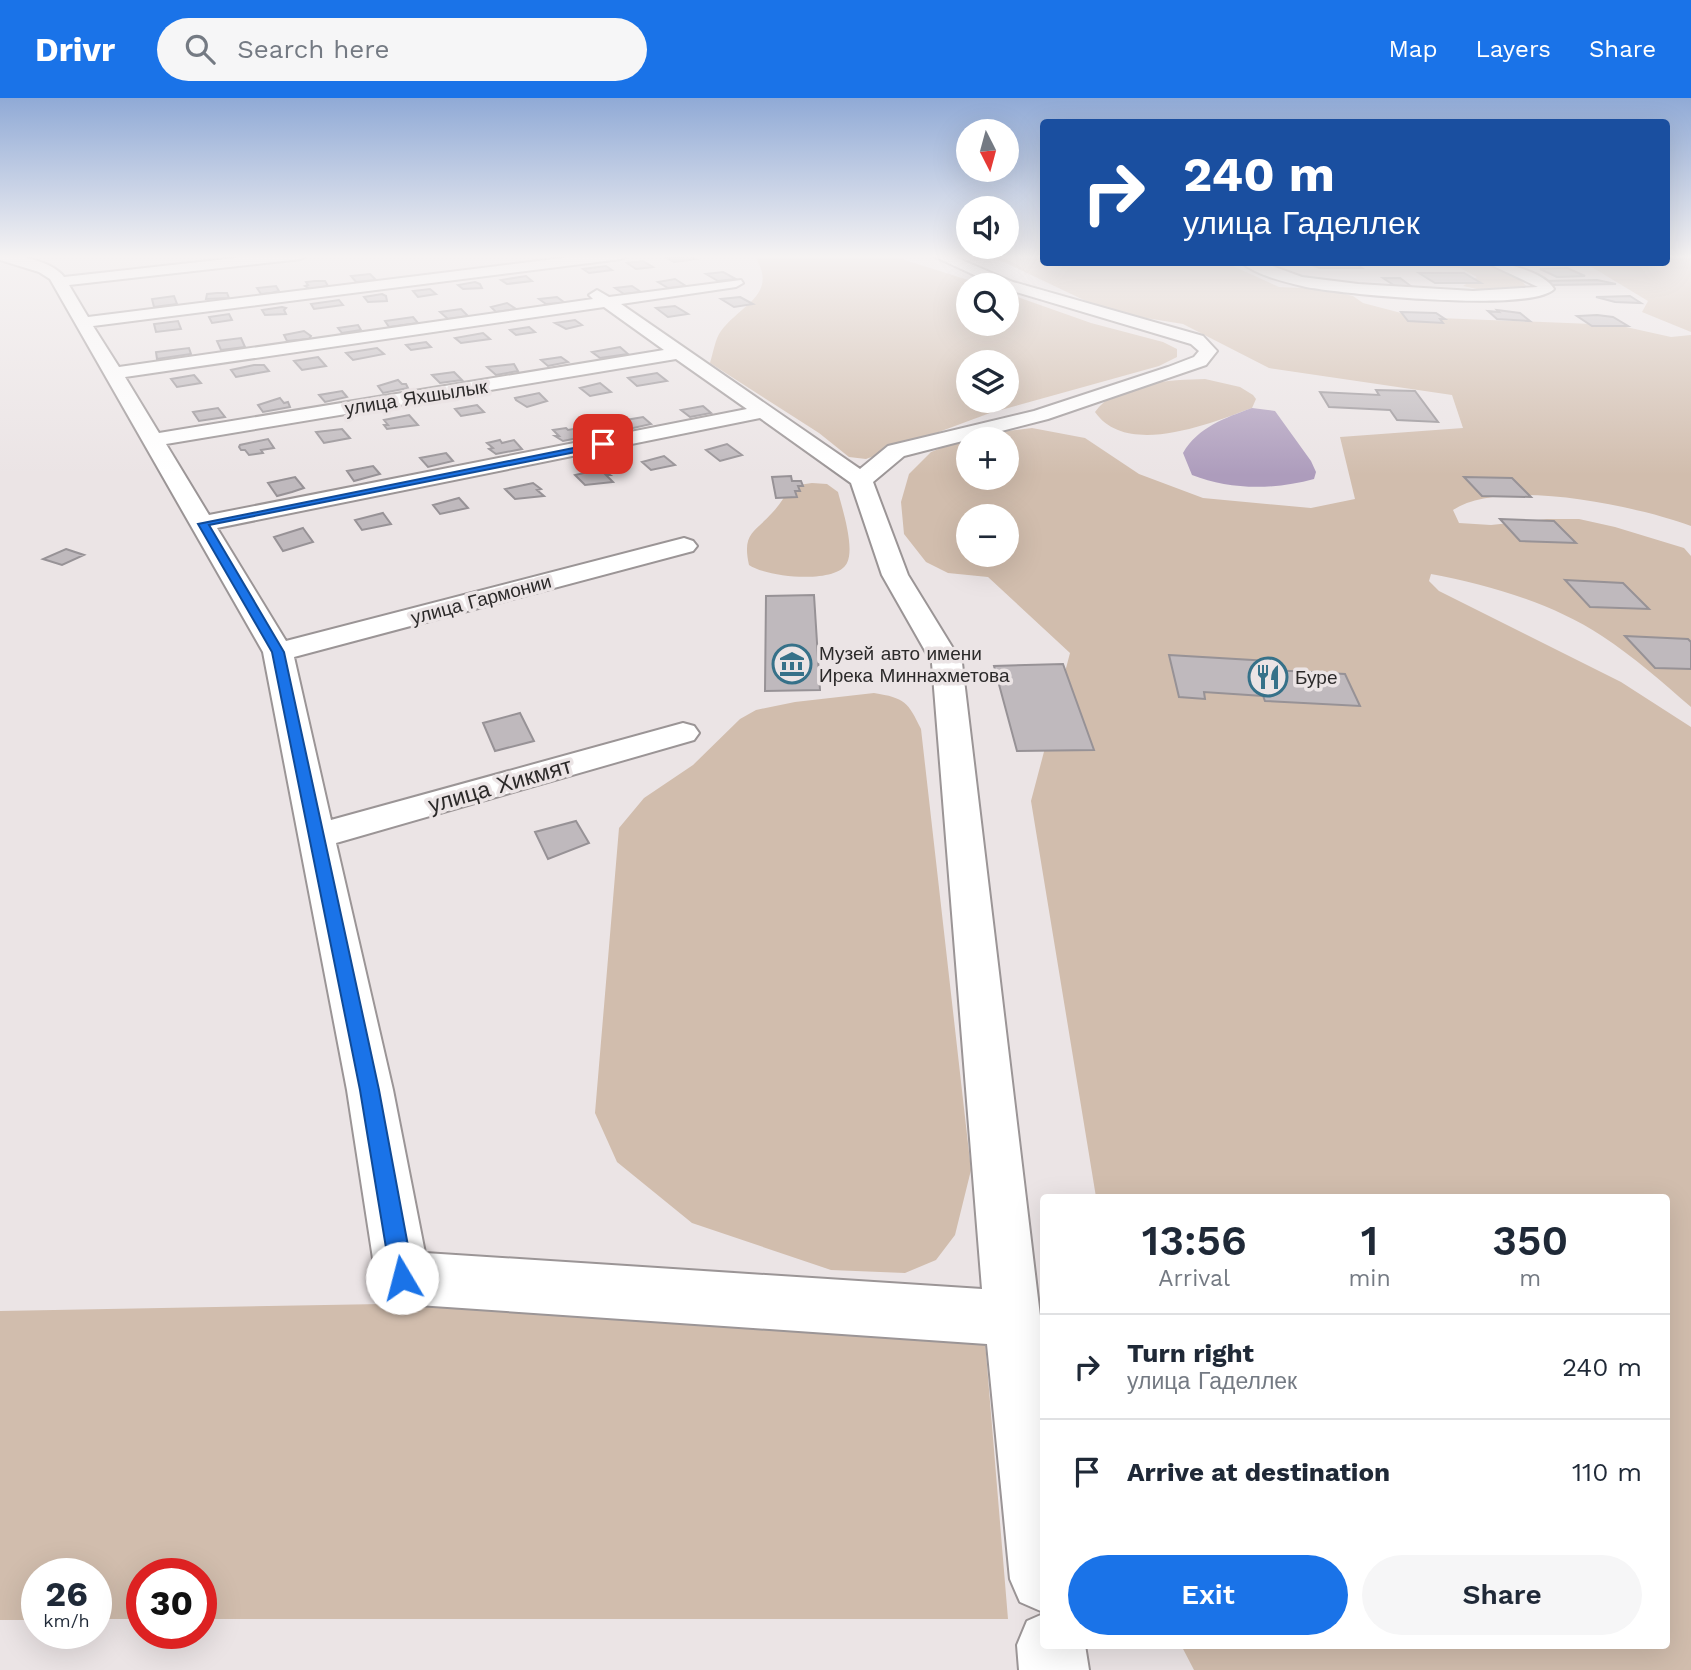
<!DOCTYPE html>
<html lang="en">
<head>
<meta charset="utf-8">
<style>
  :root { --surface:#fff; --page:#f6f6f7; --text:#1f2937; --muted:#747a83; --line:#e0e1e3; --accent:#1a73e8 }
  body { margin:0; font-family:"Work Sans",sans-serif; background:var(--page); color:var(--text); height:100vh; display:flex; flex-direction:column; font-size:26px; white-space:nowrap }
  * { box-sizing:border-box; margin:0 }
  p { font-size:23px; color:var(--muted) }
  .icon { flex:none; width:38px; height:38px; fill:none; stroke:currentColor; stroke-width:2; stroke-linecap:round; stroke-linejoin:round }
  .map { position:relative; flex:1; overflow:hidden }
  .side { position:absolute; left:1040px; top:1096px; width:630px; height:455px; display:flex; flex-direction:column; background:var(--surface); border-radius:7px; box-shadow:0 7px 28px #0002 }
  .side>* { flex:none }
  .banner { position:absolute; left:1040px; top:21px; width:630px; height:147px; border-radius:7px; box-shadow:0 7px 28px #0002; background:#1a4fa0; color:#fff; overflow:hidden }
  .needle { width:46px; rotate:174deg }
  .fabs { position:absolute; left:956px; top:21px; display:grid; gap:14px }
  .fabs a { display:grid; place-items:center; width:63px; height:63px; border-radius:50%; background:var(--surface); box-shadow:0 7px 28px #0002; font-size:35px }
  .speed { position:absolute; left:21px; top:1460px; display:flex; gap:14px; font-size:35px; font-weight:700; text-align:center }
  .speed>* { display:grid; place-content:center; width:91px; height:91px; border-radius:50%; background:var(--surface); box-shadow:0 7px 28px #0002; line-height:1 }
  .speed small { font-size:18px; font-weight:400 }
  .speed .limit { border:10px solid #d22; background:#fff; color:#111 }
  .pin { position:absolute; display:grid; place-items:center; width:60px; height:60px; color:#fff; margin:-30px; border-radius:14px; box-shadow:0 4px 10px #0006 }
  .me { position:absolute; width:77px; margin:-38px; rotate:352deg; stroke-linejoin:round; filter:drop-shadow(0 0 5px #0008) }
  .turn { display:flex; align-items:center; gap:24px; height:147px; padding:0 28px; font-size:32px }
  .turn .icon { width:91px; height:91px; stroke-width:2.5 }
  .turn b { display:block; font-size:49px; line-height:60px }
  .eta { display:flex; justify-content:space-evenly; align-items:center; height:119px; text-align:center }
  .eta b { font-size:42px; font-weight:600; line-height:49px }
  .action { display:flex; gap:14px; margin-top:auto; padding:14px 28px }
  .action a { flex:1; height:80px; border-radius:42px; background:var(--accent); color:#fff; font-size:28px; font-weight:600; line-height:80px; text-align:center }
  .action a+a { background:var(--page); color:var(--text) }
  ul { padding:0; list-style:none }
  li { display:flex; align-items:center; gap:21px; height:105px; padding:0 28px; border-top:2px solid var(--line) }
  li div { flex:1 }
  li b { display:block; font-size:26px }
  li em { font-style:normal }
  header { display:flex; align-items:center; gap:42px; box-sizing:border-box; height:98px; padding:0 35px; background:var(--accent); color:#fff }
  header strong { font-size:33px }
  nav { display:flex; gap:38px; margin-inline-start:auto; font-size:24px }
  .search { width:490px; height:63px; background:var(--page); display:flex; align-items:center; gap:18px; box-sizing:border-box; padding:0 24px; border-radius:38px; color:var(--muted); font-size:26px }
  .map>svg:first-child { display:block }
  .green { fill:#d1bdad; fill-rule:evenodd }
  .water { fill:#ad9cbc }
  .building { fill:#bfb9bd; stroke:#979296; stroke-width:2 }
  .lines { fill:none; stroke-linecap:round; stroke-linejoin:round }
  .street-casing { stroke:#9b9596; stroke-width:4 }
  .street { fill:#fff; fill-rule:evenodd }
  .route { fill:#1a73e8; stroke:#114b97; stroke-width:2 }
  .labels { text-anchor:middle; stroke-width:7; stroke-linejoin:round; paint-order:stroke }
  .far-street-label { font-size:19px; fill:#2c2a2a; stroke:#ebe4e5 }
  .far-poi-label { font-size:19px; fill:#2c2a2a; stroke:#ebe4e5; text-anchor:start }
  .street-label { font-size:23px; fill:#2c2a2a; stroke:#ebe4e5 }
</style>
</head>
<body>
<header>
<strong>Drivr</strong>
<div class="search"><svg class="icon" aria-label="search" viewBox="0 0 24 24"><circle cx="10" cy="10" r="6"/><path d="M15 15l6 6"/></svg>Search here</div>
<nav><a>Map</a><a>Layers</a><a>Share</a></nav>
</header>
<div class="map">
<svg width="1691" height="1572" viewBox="0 0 1691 1572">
  <rect width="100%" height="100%" fill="#ebe4e5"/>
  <!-- green -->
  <path class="green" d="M754,157H889L984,187H968V226H1006V195L1091,225L1163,244L1177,251V259L1159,268L990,315L866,361L849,359L819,335L710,265C713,256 715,241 721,233C741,206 780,197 754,157ZM968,264H1006V303H968Z
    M989,157H1043V164L1226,165L1279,189L1325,191L1353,198L1363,205L1405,216L1439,220L1617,227L1671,239L1691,237V428C1637,408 1503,379 1453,412L1459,425L1491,427L1547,421H1579L1615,429L1684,450L1691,458V609C1662,584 1634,559 1602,538C1552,505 1489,487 1431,476L1429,483L1439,493L1621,584L1691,629V1572H1194L1181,1547H1666V1099H1096L1031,703L1070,555L988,479L948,475L926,464L904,436L901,404L909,376L931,354L975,337L1032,330L1085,340L1139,376L1203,400L1311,410L1355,401L1340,339L1463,330L1452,297L1269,270L1183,226L1109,214ZM968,341H1006V380H968ZM968,418H1006V457H968Z
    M1666,157H1691V234L1642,214L1648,203L1585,165L1666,164Z
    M1374,165C1416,165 1499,152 1526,188L1522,193L1516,194L1482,192L1463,188L1477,179L1460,170Z
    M1205,281L1240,289L1253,297L1256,301L1252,310C1211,325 1127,360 1095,314C1116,284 1171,282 1205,281Z
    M812,385L827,386L838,394C842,410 855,449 847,465C836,487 766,479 749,467C742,435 754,435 772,415C780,407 785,397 792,388Z
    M874,595C905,600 908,604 921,631L971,1072L955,1137L936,1162L905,1175L831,1172L692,1125L617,1064L595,1015L619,730L644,700L693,667L740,621L756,612L795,604Z
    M981,1195L1008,1521H201V1475H142V1521H96V1475H37V1522H0V1213Z"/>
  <!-- water -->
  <path class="water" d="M1252,310L1275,313L1311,363L1316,374L1314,381C1274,392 1230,392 1192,377L1183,355C1198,329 1225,320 1252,310Z"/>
  <!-- building -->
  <path class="building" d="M689,158L696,161L674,164L667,160Z
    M643,163L653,169L636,171L627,165Z
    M1313,164H1354L1362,170H1320L1308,166Z
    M606,168L612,172L589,175L583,171Z
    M1567,170L1585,178L1557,179L1540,171Z
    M723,174L736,181L718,183L706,176Z
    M1419,175H1464L1481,185H1435Z
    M370,176L376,182L356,184L351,178Z
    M526,178L532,183L507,186L501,182Z
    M1383,180H1400L1412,189L1395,188Z
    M675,181L686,188L668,190L658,184Z
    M1597,182L1616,186L1550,187L1542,183Z
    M315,183H325L328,188L310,191L305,188L308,187L306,184Z
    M475,184L480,186L482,190L463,191L458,187Z
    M276,188L279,193L271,195L261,196L257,190Z
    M632,188L641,194L624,196L615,190Z
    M430,191L436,196L418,199L413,193Z
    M217,195H227L229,200L206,201L207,196Z
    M382,196L386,198L387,203L368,204L364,199Z
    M174,198L177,206L154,209L152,201Z
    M1630,198L1641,205L1615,204L1596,199Z
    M557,199L565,205L546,206L539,201Z
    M740,199L753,206L734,209L721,201Z
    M339,202L343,207L314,211L311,206Z
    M507,205L516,211L496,214L491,209Z
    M675,208L688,216L668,219L656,210Z
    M282,209L286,210L284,212L286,216L265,217L262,212Z
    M461,211L468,218L448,221L440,214Z
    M1497,212L1520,215L1530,223L1497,221L1488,213L1499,214Z
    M1401,214L1436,215L1445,221H1440L1443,225L1408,223Z
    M229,216L232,222L212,225L209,219Z
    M1597,217L1613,219L1628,228H1592L1577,218Z
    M413,219L418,225L389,229L385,223Z
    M575,222L582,227L566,231L555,225Z
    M178,223L181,231L156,234L154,226Z
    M358,227L361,232L342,235L338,230Z
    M529,229L535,234L516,237L510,232Z
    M304,233L311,238L309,241L287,243L284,237Z
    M483,235L490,241L461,245L455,240Z
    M241,240L245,249L221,252L217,243Z
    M426,244L431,249L411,252L406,247Z
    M620,249L628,256L600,260L592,254Z
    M189,250L191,256L157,261L156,254Z
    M377,250L384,256L353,262L346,255Z
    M318,259L326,268L302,272L294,263Z
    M561,259L568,264L548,268L541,262Z
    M514,266L518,273L496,277L487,269Z
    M254,267H264L269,273L236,279L231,272Z
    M454,274L462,282L440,285L432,277Z
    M657,275L667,283L637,288L628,280Z
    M194,277L201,285L177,289L171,281Z
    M398,282L402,286H406L408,290L383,295L378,288Z
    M600,285L611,294L590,298L580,290Z
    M1376,292L1415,293L1438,324L1397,322L1390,312L1329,309L1320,294L1379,297Z
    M342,293L347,299L325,304L319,297Z
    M539,295L547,303L527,309L516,302L515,300Z
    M280,300L284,305L288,304L290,309L263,314L258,307Z
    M477,307L484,314L461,318L455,311Z
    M703,308L711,315L690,319L681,312Z
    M218,310L225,319L199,323L193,314Z
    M409,317L418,327L387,331L384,327H388L384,322Z
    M643,319L651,326L629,331L620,323Z
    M566,330L568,332L579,330L588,338L563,343L555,338H559L553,332Z
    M342,331L350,340L324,345L316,334Z
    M268,341L274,350L261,352L263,355L249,357L245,352H241L239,349L240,347Z
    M500,342L502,345L514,342L522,351L496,356L489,351L493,350L487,345Z
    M727,346L742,357L720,363L706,352Z
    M446,355L453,363L428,369L420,360Z
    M664,358L675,367L651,372L642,364Z
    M373,368L380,376L354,383L347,373Z
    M601,371L610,377H606L613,384L585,387L575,377Z
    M791,378L792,383H801L803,388H798L800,393H795L797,399L776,400L772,379Z
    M295,379L304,390L292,394L277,398L268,385Z
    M1464,379L1512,380L1531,399L1482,398Z
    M533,385L541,391L537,392L544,398L515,401L505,391Z
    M459,400L468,410L440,416L433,407Z
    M383,415L391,426L362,432L355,422Z
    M1500,421L1554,423L1576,445L1520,443Z
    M303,430L313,444L283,453L274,439Z
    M66,451L84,457L62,467L43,461Z
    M1565,482L1623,485L1649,511L1590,509Z
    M814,497L820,592L765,593L766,498Z
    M1625,538L1688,541L1691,544V571L1655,570Z
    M1169,557L1269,563L1272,572L1345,576L1360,608L1265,603L1263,598L1204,594L1205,601L1179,599Z
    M1063,566L1094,652L1017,653L994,568Z
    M520,615L534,643L495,653L483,625Z
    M576,723L589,745L548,761L535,734Z"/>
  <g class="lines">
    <defs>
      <path id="street" d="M0,157C19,157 52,163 64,179L262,157H308L301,161L69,187L88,219L586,157H628L621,161L93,228L119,269L593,201L589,197L597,192L609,199L741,182L743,185L736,189L621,206L860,371L888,348L1034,313L1168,269L1194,259L1199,253L1191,246L1006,191V187H996L931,157H950L1013,184L1203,238L1217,253L1206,267L1048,321L904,358L873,384L908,477L962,565L1043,1243V1514L1020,1504L1010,1481L987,1246L403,1206L384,1198L376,1180L347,992L263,554L50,181L39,174L0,162ZM604,209L664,252L159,335L125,279ZM676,261L747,311L209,417L166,346ZM760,320L851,385L882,477L932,565L982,1191L425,1155L393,992L336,745L694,642L699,635L694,628L683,625L331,722L294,559L693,453L697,448L693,443L684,440L286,543L217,430Z
        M1241,164H1261L1302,179L1358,186L1473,193L1538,189L1485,164C1504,164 1545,174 1554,191C1531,215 1344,196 1306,189C1286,184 1257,178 1241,164Z
        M1043,1516V1547H1085L1089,1572H1019L1017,1547L1027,1523Z"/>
    </defs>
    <!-- street casing -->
    <use href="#street" class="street-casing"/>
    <!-- street -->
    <use href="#street" class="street"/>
  </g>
  <!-- sky -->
  <linearGradient id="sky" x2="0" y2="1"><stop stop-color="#90aad6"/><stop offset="0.42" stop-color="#f6f3f3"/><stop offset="1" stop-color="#f6f3f3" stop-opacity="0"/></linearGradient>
  <rect width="1691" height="377" fill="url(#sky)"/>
  <!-- route -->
  <path class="route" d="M603,344H606V348L209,427L284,554L379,992L414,1180L410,1188L402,1191L395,1188L391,1180L360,992L272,554L198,426Z"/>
  <!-- icons -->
  <defs>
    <symbol id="museum-ring" viewBox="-11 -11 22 22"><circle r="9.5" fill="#ebe4e5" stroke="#367189" stroke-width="1.5"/><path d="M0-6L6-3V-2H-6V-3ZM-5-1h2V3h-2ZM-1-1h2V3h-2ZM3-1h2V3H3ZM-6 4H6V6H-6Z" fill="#367189"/></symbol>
    <symbol id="restaurant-ring" viewBox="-11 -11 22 22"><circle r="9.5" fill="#ebe4e5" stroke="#367189" stroke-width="1.5"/><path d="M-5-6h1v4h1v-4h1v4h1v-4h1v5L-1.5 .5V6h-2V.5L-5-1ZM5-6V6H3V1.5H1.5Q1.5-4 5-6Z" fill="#367189"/></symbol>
  </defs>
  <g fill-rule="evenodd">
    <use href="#museum-ring" x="770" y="544" width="44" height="44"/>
    <use href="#restaurant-ring" x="1246" y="557" width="44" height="44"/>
  </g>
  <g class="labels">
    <!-- far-street labels -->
    <g class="far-street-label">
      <text transform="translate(416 299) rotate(-9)" y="7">улица Яхшылык</text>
      <text transform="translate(481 501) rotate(-15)" y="7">улица Гармонии</text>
    </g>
    <!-- far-poi labels -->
    <g class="far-poi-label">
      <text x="819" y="562">Музей авто имени<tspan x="819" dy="22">Ирека Миннахметова</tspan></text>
      <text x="1295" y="586">Буре</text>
    </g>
    <!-- street labels -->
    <g class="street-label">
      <text transform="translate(500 687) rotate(-16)" y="8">улица Хикмят</text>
    </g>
  </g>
</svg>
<div class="fabs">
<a><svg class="needle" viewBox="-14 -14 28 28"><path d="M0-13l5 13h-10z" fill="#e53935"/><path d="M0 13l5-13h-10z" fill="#747a83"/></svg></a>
<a><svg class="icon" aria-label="sound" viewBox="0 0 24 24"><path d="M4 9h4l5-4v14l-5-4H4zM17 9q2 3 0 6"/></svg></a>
<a><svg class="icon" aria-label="search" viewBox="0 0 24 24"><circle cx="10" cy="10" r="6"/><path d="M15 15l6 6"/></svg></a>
<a><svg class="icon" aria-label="layers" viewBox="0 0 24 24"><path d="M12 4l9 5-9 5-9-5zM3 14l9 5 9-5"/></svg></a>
<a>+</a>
<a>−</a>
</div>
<div class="speed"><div>26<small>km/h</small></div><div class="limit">30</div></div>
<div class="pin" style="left:603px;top:346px;background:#d93025"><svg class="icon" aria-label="arrive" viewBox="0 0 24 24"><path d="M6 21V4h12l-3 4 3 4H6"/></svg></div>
<svg class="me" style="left:402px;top:1180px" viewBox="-20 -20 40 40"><circle r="19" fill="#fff"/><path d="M0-13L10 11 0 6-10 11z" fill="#1a73e8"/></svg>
<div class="banner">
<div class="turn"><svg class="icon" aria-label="right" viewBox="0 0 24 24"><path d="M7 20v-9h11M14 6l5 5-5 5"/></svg><div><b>240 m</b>улица Гаделлек</div></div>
</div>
<section class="side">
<div class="eta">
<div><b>13:56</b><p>Arrival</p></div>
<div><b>1</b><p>min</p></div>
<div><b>350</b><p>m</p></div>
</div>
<ul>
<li><svg class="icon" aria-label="right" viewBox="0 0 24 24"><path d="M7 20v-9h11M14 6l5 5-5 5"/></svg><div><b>Turn right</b><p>улица Гаделлек</p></div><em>240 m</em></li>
<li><svg class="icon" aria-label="arrive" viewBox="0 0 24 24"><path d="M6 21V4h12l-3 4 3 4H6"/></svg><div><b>Arrive at destination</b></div><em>110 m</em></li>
</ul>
<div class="action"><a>Exit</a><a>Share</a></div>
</section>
</div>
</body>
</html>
